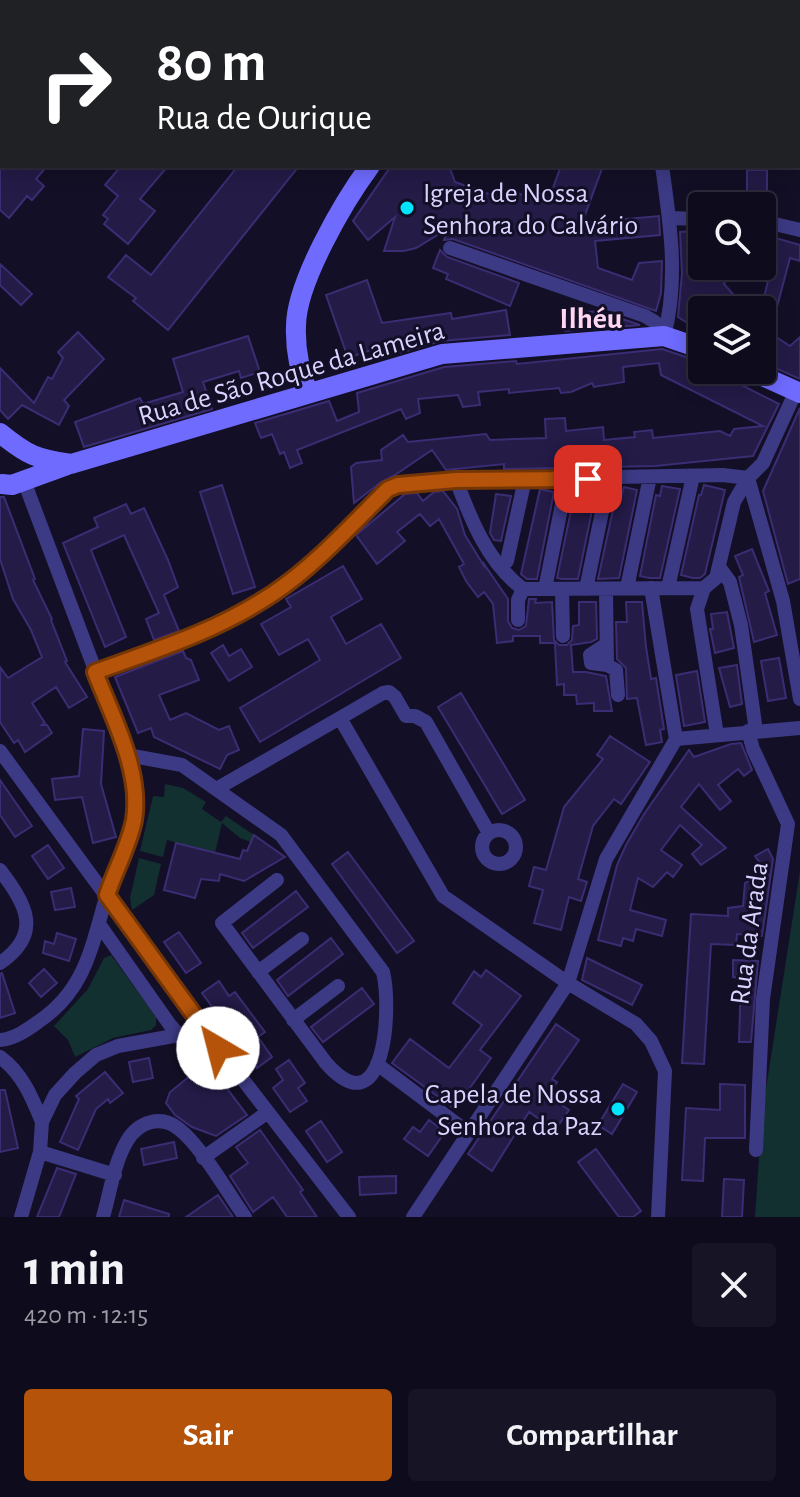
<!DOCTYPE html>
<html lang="pt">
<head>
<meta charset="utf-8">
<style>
  :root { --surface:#0e0b1c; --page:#171425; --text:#f1f3f6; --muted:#9b9ba3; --line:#2e2b3b; --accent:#b45309 }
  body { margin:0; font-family:"Alegreya Sans",sans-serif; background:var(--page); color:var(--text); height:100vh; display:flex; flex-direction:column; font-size:30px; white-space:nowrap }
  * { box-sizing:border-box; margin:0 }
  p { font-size:26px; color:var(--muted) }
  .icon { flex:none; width:44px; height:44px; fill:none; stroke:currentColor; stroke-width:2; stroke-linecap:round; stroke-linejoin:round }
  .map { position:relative; height:1217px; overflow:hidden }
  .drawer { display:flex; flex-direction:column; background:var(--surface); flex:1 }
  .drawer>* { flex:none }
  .hud { position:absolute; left:0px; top:0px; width:800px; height:168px; box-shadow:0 4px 20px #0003,0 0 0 2px var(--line); background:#202124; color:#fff; overflow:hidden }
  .fabs { position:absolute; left:688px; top:192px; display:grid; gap:16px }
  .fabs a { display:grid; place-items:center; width:88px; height:88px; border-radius:8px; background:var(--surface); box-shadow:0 4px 20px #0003,0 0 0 2px var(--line); font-size:40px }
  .pin { position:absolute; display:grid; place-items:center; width:68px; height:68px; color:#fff; margin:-34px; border-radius:16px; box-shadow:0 4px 12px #0006 }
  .me { position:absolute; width:88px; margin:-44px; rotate:323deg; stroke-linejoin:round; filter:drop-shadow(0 0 6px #0008) }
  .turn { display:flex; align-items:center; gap:28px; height:168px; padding:0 24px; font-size:36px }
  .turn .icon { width:104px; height:104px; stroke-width:2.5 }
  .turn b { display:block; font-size:56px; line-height:68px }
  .round { display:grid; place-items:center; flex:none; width:84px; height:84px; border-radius:8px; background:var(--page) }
  .head { display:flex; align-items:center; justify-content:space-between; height:136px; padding:0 24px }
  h1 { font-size:48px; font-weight:700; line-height:60px }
  .cta { display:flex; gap:16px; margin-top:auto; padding:16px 24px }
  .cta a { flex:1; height:92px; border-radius:8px; background:var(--accent); color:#fff; font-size:32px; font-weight:700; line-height:92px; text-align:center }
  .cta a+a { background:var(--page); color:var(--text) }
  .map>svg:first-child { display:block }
  .green { fill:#12302f }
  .building { fill:#241b47; stroke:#3b2d73; stroke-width:2 }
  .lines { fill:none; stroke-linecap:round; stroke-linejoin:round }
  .street { stroke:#3d3a85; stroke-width:14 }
  .secondary { stroke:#6f6bff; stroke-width:20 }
  .route-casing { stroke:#753606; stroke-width:20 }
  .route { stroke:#b45309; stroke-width:14 }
  .poi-dot { fill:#00e5ff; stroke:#130f26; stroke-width:3 }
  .labels { text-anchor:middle; stroke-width:6; stroke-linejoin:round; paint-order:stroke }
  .poi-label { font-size:28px; fill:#d9d4ff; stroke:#130f26; text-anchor:start }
  .street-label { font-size:28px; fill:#d9d4ff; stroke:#130f26 }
  .neighbourhood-label { font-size:30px; font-weight:bold; fill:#ffd6f0; stroke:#130f26 }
</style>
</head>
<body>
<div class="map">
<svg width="800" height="1217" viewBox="0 0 800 1217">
  <rect width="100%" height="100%" fill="#130f26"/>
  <!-- green -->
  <path class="green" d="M165,784L183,788L206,802L202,809L221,822L226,816L254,835L251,842L240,838L222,823L215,853L167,840L163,857L140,851L153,796L164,797Z
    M139,858L161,864L154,895L132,910L130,898Z
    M800,871V1217H755L762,1114Z
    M111,955L156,1017V1025L151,1030L113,1038L75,1057L68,1040L54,1026L88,989L104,958Z"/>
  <!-- building -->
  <path class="building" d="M0,166H47L36,179L44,186L32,200L27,196L9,218L0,210Z
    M121,166H168L140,199L155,211L128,244L104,224L108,219L103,215L118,196L105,185Z
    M238,166H299L168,330L133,301L136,298L108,277L126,255L151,275Z
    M391,166H449L455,182L509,201L512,191L547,204L561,166H603L582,223L659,216L660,235L595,241L598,268L632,280L639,263L662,261L661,293L656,311L453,239L444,240L449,228L416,248L404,251H384L395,217L368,240L353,221Z
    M747,170H767V206H747Z
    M690,231L695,266H733L724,284L747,310H702V332L678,317L682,273L680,232Z
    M762,234L800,245V261L790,258L770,333L790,346L800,337V379L762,362V305L769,277L762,275Z
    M440,250L447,257L519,283L510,306L446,279L448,274L433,268Z
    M0,264L32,294L21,305L0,285Z
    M367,280L382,323L451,313L452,319L506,310L510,335L441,341L396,354L394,342L348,358L326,295Z
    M599,311L640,325L565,331L563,314Z
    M78,332L104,359L64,400L69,406L59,425L22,405L8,419L0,410V368L34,403L48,377L52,379L63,358L58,352Z
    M248,336L260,372L241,378L239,371L203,382L212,409L84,447L75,422L140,398L143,404L183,392L173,359Z
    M662,349L689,358L702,365V370H712L779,404L753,456L655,466L504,469V464L446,470L432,450L395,475L381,482L354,503L351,467L356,463L382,460L381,450L403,435L408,442L486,434L490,440L546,438L545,419L565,418L566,431L603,427L604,440L635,437L634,432L652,430L653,438L720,431L730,436L734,429L763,426L661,375L659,363L623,367L624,382L594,387L592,383L571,392L561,393L559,388L509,393V389L478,392L480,405L463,407L458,395L418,399L420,413L406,419L401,409L297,450L302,463L290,468L284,452L280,454L272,434L261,438L255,423L329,401L337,421L359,412L357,393L444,367L516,361L517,364Z
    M800,408V579L788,584L763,491Z
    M222,485L255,587L233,594L200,492Z
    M704,485L725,490L705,574L700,578H693L681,575L699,495H701Z
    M662,486L680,489L660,578H649L640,576L656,495L660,496Z
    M624,487L637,490L619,578L598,579L616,496L621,497Z
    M581,488L596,491L578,579H562L557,578L574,496L582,497Z
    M540,489L554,492L537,579H527L521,574Z
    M443,491L457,509L465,535L484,566V564L508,599V621L512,628L519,630L526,626L529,599H536L535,603L552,602L554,640L559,645H567L572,640L573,626L579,625V602H596L597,639L591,642L571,645L573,672H586L606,676L612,711H594V703L577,704L576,695H564V684L557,685L555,643H540V636H513V641L497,643L493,604L484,592L478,597L466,581L459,567L464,564L439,519L430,526L420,514L397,532L405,541L377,564L356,535L405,494L417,493L423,501L434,492Z
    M496,494L511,496L501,541L494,540L490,533Z
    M0,497H4L35,579L33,580L52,619L51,620L67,661L65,662L87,697L69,708L56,687L32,703L45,723L42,725H47L52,733L25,752L18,740L14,743L0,722V667L8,678L42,657L31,630L13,599L0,559Z
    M126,504L131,514L144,508L168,560L178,587L164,595L179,631L154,640L146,619L159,613L124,535L91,550L126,637L105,647L63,543L98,527L94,518Z
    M752,549L769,591L765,593L777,635L754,642L739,577L743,575L735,556Z
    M343,566L362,599L331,617L346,644L381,624L401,658L260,742L240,708L320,660L308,639L279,655L261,624L291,607L286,599Z
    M626,602H642L646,647L651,679L656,678L664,729L660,730L662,742L646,745L637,698L627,699L626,668L617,659L616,622H627Z
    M727,612L734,648L715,653L710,629H713L711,614Z
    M223,645L229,656L241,649L252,667L229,681L211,653Z
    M183,651L186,658L191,660L199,680L159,695L170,720L186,713L219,730L229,726L239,750L227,755L220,769L154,737L151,728L138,733L115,677Z
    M779,658L786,698L768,701L761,661Z
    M737,665L742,704L730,707L719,668Z
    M697,671L705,722L684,726L676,675Z
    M461,693L525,800L502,814L438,707Z
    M83,729L104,731L101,784L116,837L93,843L82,797L55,800L52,779L79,776Z
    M610,736L650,762L621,804L614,799L593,826L578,879L587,882L581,901L569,897L561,930L534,923L543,890L529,886L534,867L546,870L564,807L603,759L597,755Z
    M741,743L752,770L744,776L738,769L718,785L731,801L720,810L699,784L681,807L726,848L701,865L692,854L702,845L680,825L661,850L682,865L673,877L667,872L653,887L638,878L630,910L666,920L662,936L636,929L633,941L623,938L621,946L598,940L617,865L626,845L644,814L689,750L694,757L731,744Z
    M0,780L32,826L15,837L0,815Z
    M254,835L285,857L244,881L220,874L219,881L201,879L195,898L164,890L176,843L240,859L243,850L247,851Z
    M48,845L64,868L48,879L32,856Z
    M768,849L773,859L762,936L737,934L736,945L711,944L704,1064L682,1063L691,914L728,916V908L743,906L745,883L757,876L764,882L770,876L755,856Z
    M348,852L414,941L397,953L332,864Z
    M71,888L75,907L55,910L51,892Z
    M296,891L308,907L253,948L242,933Z
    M179,932L201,963L186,973L164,942Z
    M57,933L76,939L69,961L43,953L45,941L54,944Z
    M331,938L343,954L288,996L277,980Z
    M587,958L642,985L632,1005L582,980Z
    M733,960L758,961L751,1042H739L741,978L733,977Z
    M44,969L57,983L41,997L29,983Z
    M486,970L521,996L480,1050L491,1058L455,1109L392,1063L410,1039L449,1068L482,1025L453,1003L474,971L481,977Z
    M2,973L15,1013L0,1018V974Z
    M219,981L229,996L235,992L265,1032L258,1037L272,1057L257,1068L202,993Z
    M362,988L374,1004L323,1042L311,1027Z
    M556,1024L579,1040L552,1079L557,1082L548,1096L569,1110L555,1130L529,1112L492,1171L468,1154Z
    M149,1058L153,1078L133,1082L129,1062Z
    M289,1060L305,1083L298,1088L307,1101L290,1112L273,1088L283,1080L276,1069Z
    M200,1068L214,1088L222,1082L247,1115L216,1136L192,1127L175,1115L166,1103L170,1092Z
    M105,1072L123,1093L110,1103L108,1099L96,1109L78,1150L60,1142L79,1099L76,1096Z
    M623,1084L637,1092L612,1134L598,1125Z
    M720,1084L745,1085V1138H705L703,1181L682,1180L686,1108L720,1110Z
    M0,1090H5L18,1148L0,1152Z
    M429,1120L445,1132L428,1156L404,1139L413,1127L420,1132Z
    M321,1121L342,1152L327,1162L306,1131Z
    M260,1130L303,1190L300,1192L317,1217H287L273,1197L253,1212L239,1190L230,1176L248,1163L236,1147Z
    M174,1142L177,1158L144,1165L141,1149Z
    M596,1149L641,1211L633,1217H619L578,1162Z
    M57,1168L76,1174L59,1217H37Z
    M396,1176V1193L360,1195L359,1177Z
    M724,1179L744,1180L742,1217H722Z
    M218,1195L233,1217H186Z
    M124,1200L169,1214V1217H119Z"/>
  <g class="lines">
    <!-- street -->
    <path class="street" d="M629,0V2
      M662,166C670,221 679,281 664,336
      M669,218L702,219
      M762,221L800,230
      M450,248L645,316L655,322L664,336
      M748,478L783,601L800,699
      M456,480C471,520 488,563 523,589
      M501,567L507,561L525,479
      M719,567L730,582L741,625L756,731
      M627,588L650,477
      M651,588L676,739
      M668,588L693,476
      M704,588L697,609L717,735
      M704,588L716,578L734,502L748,478
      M523,589L704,588
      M545,589L567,479
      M586,589L609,478
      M562,590L563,636
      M518,620V600L523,589
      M605,645L590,655L591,663L607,665L606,589
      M607,665L616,670L618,695
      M95,672C158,649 218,631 274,593C316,564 352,524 388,489L398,485L456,480L723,475L748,478L763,463L796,391
      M340,718L383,693L389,692L395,697L406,716H415L426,722L489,833
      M748,731L753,749L788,824L763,999L756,1150
      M676,739L800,728
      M0,751L200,1024L349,1217
      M127,755L182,765L281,835L383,972C392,1009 385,1130 326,1063L222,923L277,880
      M218,788L340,718L443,896L568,983L636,1024L651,1041L665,1071L658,1217
      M482 847a17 17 0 1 1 34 0a17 17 0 1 1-34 0Z
      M0,870C25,903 44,933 0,963
      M99,924L170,1025L179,1035
      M258,972L302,939
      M293,1020L338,986
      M0,1040C14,1039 27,1030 38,1022C90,987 92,939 110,885C118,862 131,841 134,816C137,795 131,775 127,755L24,481
      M0,1057C22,1073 32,1097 42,1122
      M377,1064L469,1133
      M40,1152L115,1175
      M203,1158L268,1112
      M21,1217L40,1152L42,1122L55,1095L75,1073L96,1055L118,1046L179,1035L217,1048
      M103,1217C110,1193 114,1163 127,1141C138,1122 161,1114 179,1129C202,1147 227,1192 245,1217
      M413,1217L568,983L606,859L676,739"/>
    <!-- secondary -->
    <path class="secondary" d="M598,2L604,0
      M749,370L800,393
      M308,393C300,372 295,349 296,326C296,283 344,201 370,166
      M0,433C27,455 36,459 71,464L442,354L664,336L702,349
      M2,484L12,485L67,465"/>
  </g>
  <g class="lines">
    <defs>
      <path id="route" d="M218,1048L107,895C115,870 129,846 134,820C142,771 112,716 95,672C159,649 217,631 274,593C316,565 352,524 388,489L398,485L456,480L588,479"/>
    </defs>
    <!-- route casing -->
    <use href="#route" class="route-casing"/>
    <!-- route -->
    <use href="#route" class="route"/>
  </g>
  <!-- markers -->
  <g class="poi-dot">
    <circle cx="407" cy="208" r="8"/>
    <circle cx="618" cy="1109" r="8"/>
  </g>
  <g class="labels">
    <!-- poi labels -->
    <g class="poi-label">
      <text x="423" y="202">Igreja de Nossa<tspan x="423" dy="32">Senhora do Calvário</tspan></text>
      <text x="602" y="1103" text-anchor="end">Capela de Nossa<tspan x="602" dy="32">Senhora da Paz</tspan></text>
    </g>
    <!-- street labels -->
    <g class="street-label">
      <text transform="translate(291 372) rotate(-16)" y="10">Rua de São Roque da Lameira</text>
      <text transform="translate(748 933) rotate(-82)" y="10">Rua da Arada</text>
    </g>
    <!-- neighbourhood labels -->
    <g class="neighbourhood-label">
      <text x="591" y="328">Ilhéu</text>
    </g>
  </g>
</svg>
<div class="fabs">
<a><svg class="icon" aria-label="search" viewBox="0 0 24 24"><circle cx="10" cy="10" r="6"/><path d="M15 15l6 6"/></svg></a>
<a><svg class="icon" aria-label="layers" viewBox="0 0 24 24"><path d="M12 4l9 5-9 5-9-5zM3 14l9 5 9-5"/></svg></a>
</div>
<div class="pin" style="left:588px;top:479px;background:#d93025"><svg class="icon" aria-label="arrive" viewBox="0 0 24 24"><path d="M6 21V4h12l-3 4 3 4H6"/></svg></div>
<svg class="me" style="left:218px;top:1048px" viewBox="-20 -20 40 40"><circle r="19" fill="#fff"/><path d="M0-13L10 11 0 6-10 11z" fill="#b45309"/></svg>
<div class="hud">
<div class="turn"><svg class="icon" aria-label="right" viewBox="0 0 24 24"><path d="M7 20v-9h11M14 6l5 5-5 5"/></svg><div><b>80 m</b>Rua de Ourique</div></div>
</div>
</div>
<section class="drawer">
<div class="head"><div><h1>1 min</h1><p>420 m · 12:15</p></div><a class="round"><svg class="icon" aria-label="close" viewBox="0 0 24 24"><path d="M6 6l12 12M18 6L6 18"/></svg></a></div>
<div class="cta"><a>Sair</a><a>Compartilhar</a></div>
</section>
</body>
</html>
